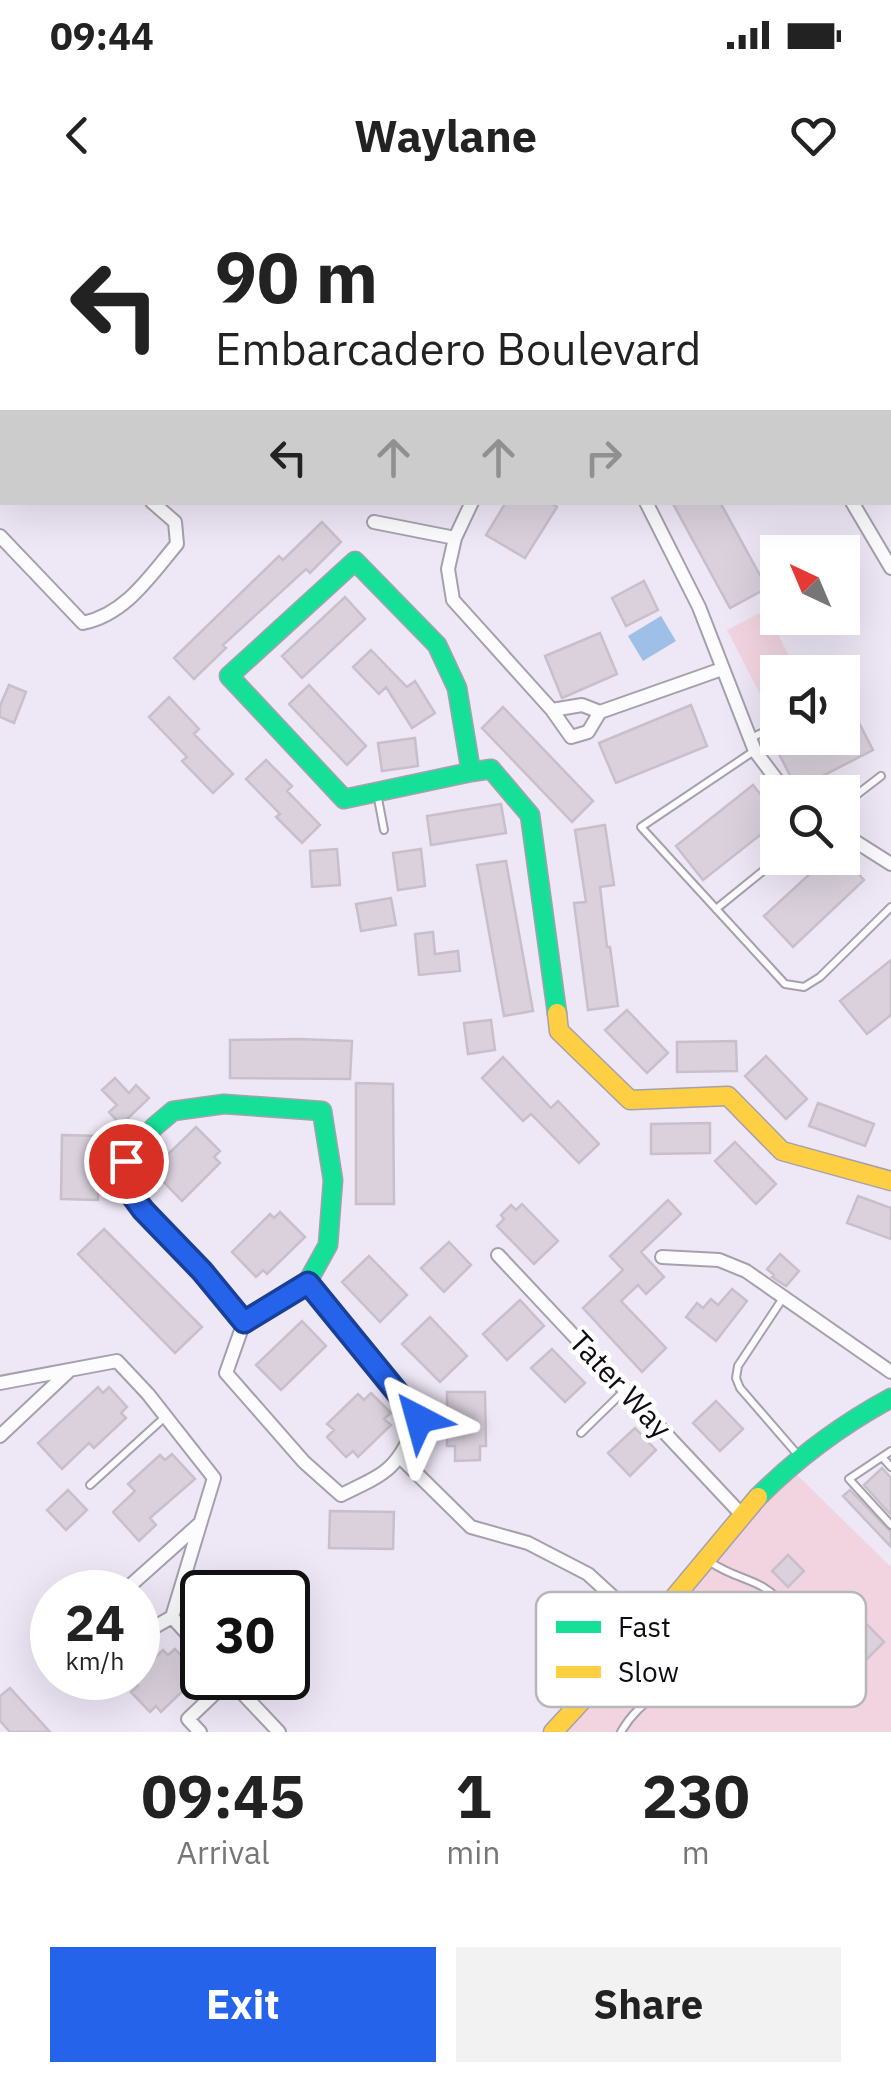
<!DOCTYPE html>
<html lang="en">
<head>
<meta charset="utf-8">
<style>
  :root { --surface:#fff; --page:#f2f2f2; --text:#222; --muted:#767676; --accent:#2563eb }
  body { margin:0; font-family:"IBM Plex Sans",sans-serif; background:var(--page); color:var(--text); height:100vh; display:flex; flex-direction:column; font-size:38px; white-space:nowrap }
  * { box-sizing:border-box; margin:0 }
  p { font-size:32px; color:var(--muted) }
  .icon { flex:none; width:55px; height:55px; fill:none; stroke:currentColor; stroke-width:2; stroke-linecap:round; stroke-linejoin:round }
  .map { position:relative; height:1532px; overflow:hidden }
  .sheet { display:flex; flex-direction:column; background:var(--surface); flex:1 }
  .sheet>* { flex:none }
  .guide { position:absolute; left:0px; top:0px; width:892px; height:305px; box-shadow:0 10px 40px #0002; background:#fff; color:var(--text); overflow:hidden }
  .needle { width:65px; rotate:316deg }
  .fabs { position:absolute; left:760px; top:335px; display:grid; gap:20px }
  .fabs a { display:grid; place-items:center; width:100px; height:100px; border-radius:0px; background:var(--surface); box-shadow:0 10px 40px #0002; font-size:50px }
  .speed { position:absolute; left:30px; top:1370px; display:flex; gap:20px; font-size:50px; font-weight:700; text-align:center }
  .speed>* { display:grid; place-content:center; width:130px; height:130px; border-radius:50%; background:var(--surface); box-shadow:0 10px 40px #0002; line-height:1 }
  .speed small { font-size:25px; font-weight:400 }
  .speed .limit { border:5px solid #111; border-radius:15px; background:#fff; color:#111 }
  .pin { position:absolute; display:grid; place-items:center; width:85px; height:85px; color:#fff; margin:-42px; border:5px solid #fff; border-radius:50%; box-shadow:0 2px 10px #0007 }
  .me { position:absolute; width:110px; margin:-55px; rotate:321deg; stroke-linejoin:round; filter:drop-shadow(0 0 8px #0008) }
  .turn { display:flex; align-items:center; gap:35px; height:210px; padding:0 50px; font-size:45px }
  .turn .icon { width:130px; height:130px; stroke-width:2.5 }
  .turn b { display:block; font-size:70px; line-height:85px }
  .lanes { display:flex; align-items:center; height:95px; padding:0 50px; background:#0003; justify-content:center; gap:50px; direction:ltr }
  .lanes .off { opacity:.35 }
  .eta { display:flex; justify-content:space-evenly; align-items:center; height:170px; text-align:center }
  .eta b { font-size:60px; font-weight:700; line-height:70px }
  .primary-button { display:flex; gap:20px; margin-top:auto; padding:20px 50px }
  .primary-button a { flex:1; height:115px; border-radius:0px; background:var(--accent); color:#fff; font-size:40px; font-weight:700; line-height:115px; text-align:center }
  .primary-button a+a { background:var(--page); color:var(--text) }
  .status { display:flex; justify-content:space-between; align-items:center; height:70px; padding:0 50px; background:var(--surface); direction:ltr }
  .status svg { height:28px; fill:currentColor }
  header { display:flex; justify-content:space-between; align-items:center; height:130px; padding:0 50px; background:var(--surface); font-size:45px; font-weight:700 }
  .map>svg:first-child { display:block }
  .green { fill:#f1d4df }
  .water { fill:#9ebfe7 }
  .building { fill:#dad1dc; stroke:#c9bfcb; stroke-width:2.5 }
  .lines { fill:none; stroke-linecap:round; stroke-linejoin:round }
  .lane-casing { stroke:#a6a0ad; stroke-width:10 }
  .street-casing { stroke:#a6a0ad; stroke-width:16 }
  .fast-casing { stroke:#a6a0ad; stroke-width:21 }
  .slow-casing { stroke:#a6a0ad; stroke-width:21 }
  .lane { stroke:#fcfbfe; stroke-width:6 }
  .street { stroke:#fcfbfe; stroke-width:12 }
  .fast { stroke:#16e098; stroke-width:18 }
  .slow { stroke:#ffcf43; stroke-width:18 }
  .route-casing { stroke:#184099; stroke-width:25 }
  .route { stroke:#2563eb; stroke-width:18 }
  .labels { text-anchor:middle; stroke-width:9; stroke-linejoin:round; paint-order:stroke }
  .street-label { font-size:30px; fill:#100a15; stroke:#fff }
  .key { fill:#fff; stroke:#b7b6b9; stroke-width:2.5 }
  .key-label { font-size:28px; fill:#100a15 }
</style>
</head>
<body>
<div class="status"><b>09:44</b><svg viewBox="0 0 49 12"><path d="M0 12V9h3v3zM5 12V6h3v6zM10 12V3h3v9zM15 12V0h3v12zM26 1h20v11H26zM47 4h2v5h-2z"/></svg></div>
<header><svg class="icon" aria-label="back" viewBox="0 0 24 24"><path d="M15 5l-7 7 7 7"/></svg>Waylane<svg class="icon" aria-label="heart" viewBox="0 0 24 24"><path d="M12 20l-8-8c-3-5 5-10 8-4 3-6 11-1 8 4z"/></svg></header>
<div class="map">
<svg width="891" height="1532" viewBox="0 0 891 1532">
  <rect width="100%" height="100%" fill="#eee7f6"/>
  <!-- green -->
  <path class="green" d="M766,410L797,472H778L777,485L760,494L727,430Z
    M790,1268L891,1367V1532H561Z"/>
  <!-- water -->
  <path class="water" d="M661,416L676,441L643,461L628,436Z"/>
  <!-- building -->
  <path class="building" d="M506,302H550L557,307L525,358L486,335Z
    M672,302H720L767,388L730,408Z
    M322,322L341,342L310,373L306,369L223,445L226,448L194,479L174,458L279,356L283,360Z
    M644,381L658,410L626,426L612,398Z
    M345,397L365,419L302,478L282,456Z
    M600,433L617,474L562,498L545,456Z
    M371,450L407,487L415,481L435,513L412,528L386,487L379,494L353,467Z
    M9,485L26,492L14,523L0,517V506Z
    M309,485L366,546L347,565L289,504Z
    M169,497L199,529L194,534L233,574L213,593L182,561L187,557L149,517Z
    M691,505L707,546L616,583L599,543Z
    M503,507L593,601L572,622L482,528Z
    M855,515L873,550L797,589L779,554L811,538H842V521Z
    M415,538L418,566L382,571L378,543Z
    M266,560L292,586L287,591L320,625L302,643L276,617L280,614L246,579Z
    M753,585L778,616V621L703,680L676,646Z
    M501,604L506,633L431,645L427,616Z
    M605,625L614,685L600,687L607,747H610L618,806L588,810L574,703L586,702L575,630Z
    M337,649L340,685L312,687L310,651Z
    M421,649L425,686L398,690L393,653Z
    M827,658H843L864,680L793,747L764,716Z
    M506,661L533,811L504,816L477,665Z
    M391,698L396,725L361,731L356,704Z
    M433,732L435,754L458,751L460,771L419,775L415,734Z
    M891,760V815L867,834L840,801Z
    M627,810L668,853L647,873L605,830Z
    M491,820L495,850L468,854L464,823Z
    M298,839L352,841L350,879L230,878V840Z
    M736,841L737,871L677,872V842Z
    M766,856L807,899L786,919L745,876Z
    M503,857L551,908L558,901L599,944L579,963L531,914L523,921L482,878Z
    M115,878L129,893L136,885L149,898L121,925L109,912L117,905L102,890Z
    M356,883L393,884L394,1004H356Z
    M818,903L874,924L865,946L809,926Z
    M710,923V953L651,954V924Z
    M196,927L220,951L214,957L220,963L182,1001L158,976L164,970L158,964Z
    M62,935L99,936L98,1000L61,999Z
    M735,942L776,984L756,1004L715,961Z
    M858,996L891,1008V1039L847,1023Z
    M668,1000L681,1014L641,1052L664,1077L646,1094L638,1085L621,1101L666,1148L642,1172L583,1108L623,1070L610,1056Z
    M522,1004L558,1041L534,1064L497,1026L504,1019L501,1015L511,1005L516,1010Z
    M280,1012L305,1037L267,1074L263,1070L256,1077L232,1052L270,1014L274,1018Z
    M104,1029L202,1127L175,1153L78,1054Z
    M449,1042L471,1065L444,1092L421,1068Z
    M780,1054L799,1071L786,1086L772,1077L774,1075L767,1069Z
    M369,1056L407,1095L380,1122L342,1082Z
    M732,1089L747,1101L716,1141L686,1117L697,1103L703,1108L711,1099L718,1105Z
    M520,1100L544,1126L507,1160L483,1134Z
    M430,1117L467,1156L440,1182L402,1144Z
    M302,1121L326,1146L281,1190L256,1165Z
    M552,1149L585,1183L565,1202L531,1168Z
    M98,1187L103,1193L109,1187L127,1207L121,1213L126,1218L94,1248L89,1243L62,1269L38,1243Z
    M447,1192H485L486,1246H480V1260L455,1261V1246H447Z
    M371,1193L391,1213L384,1219L391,1225L358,1257L353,1251L346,1257L327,1237L334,1230L327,1224L358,1194L364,1200Z
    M716,1201L743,1229L720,1251L693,1223Z
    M635,1228L656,1250L630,1276L608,1253Z
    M172,1254L195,1279L150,1318L156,1325L139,1341L113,1312L135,1291L128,1284L160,1255L165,1260Z
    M882,1268L891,1278V1315L864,1285Z
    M68,1290L87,1310L66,1330L47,1310Z
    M850,1290L891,1332V1347L843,1296Z
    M330,1311L394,1312L393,1349L329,1348Z
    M788,1355L804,1371L788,1387L772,1371Z
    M856,1413L884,1442L867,1459L839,1430Z
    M175,1449L194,1470L188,1476L193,1481L161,1512L156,1506L150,1512L131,1492L138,1486L132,1480L163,1450L168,1455Z
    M10,1488L50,1532H10L0,1521V1496Z"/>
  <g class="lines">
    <defs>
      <path id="lane" d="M751,538L778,525
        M754,551L641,627L785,784L804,787L820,777L891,707
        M377,593L384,630
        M842,606L881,576
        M716,709L779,658
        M783,1098L738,1166L736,1178L740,1188L798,1255
        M581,1233L624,1191
        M891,1251L849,1279L891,1325
        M882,1257L891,1267
        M90,1285L165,1217
        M621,1532C629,1518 644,1500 661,1495C681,1490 704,1493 724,1490C764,1482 783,1445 787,1408C760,1376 742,1383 710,1362"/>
      <path id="street" d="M94,0L95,2
        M308,0L310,2
        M431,0V2
        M524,0L528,2
        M730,2L732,0
        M890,130H891
        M0,161H2
        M646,302L699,407L755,551L786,592
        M852,302L891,368
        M374,322L455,338L472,302
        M0,336L83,423C126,414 150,376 177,344L175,322L152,302
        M455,338L448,369L453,400L552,510L571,537L588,532L600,512
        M552,510L582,505L600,512L722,469
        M842,633L891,664
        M498,1055L742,1315
        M662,1057L719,1060L746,1071L891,1172
        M307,1083L419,1219C395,1270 391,1271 341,1295L304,1262L226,1173L244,1122Z
        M0,1183L117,1161L148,1194L214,1278L172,1417L202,1450
        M0,1236L69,1171
        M401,1258L471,1327L528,1343L588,1374L648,1429
        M123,1392L198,1325
        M138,1424L144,1433L172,1417
        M228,1478L279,1532
        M92,1485L99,1478
        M200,1532L188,1519L230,1479"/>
      <path id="fast" d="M471,572L344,599L229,476L355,361L437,445L457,488L471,572L491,569L530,615L557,813
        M244,1122L126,987L129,958L154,927L173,911L224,904L322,911L333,980L328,1045L307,1083
        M758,1297C798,1257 841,1225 891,1198"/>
      <path id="slow" d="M557,813L559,831L630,900L728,896L782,951L891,981
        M553,1532L648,1429L758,1297"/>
    </defs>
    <!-- lane casing -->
    <use href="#lane" class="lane-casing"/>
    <!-- street casing -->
    <use href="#street" class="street-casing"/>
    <!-- fast casing -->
    <use href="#fast" class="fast-casing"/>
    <!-- slow casing -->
    <use href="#slow" class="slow-casing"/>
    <!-- lane -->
    <use href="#lane" class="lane"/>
    <!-- street -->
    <use href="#street" class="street"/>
    <!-- fast -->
    <use href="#fast" class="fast"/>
    <!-- slow -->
    <use href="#slow" class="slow"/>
  </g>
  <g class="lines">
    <defs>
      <path id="route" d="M126,961V987L143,1010L202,1071L244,1122L308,1083L419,1219"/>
    </defs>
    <!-- route casing -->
    <use href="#route" class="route-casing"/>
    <!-- route -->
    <use href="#route" class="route"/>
  </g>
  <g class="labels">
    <!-- street labels -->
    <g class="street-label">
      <text transform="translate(620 1185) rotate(47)" y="10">Tater Way</text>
    </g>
  </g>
  <!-- legend -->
  <rect x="536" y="1392" width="330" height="115" rx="15" class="key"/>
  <rect x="556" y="1421" width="45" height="12" fill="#16e098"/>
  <rect x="556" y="1466" width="45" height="12" fill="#ffcf43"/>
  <g class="key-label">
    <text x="618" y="1437">Fast</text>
    <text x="618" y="1482">Slow</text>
  </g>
</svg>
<div class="fabs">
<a><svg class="needle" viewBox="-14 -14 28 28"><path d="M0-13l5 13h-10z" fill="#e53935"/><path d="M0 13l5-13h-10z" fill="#767676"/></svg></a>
<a><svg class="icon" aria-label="sound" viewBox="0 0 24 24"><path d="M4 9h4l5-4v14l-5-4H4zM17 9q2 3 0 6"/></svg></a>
<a><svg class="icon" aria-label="search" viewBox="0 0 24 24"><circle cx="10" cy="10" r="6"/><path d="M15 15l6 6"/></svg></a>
</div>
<div class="speed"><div>24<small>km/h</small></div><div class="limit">30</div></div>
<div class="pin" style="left:126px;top:961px;background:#d93025"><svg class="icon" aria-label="arrive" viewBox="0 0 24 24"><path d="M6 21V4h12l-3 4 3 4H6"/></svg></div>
<svg class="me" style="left:419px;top:1219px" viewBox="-20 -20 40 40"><path d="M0-17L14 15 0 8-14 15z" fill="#2563eb" stroke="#fff" stroke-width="4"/></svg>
<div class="guide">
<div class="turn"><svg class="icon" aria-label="left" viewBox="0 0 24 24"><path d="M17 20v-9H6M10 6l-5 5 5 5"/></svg><div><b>90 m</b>Embarcadero Boulevard</div></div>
<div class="lanes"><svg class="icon" aria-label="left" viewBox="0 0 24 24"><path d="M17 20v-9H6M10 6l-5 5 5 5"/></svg><svg class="icon off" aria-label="ahead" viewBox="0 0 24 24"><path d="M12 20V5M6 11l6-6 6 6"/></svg><svg class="icon off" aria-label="ahead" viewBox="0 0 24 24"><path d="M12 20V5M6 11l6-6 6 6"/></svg><svg class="icon off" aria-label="right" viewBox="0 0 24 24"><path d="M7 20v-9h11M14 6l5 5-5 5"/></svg></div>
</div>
</div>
<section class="sheet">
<div class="eta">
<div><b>09:45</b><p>Arrival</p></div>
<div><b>1</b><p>min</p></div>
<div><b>230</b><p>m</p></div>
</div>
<div class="primary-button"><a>Exit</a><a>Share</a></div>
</section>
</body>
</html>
